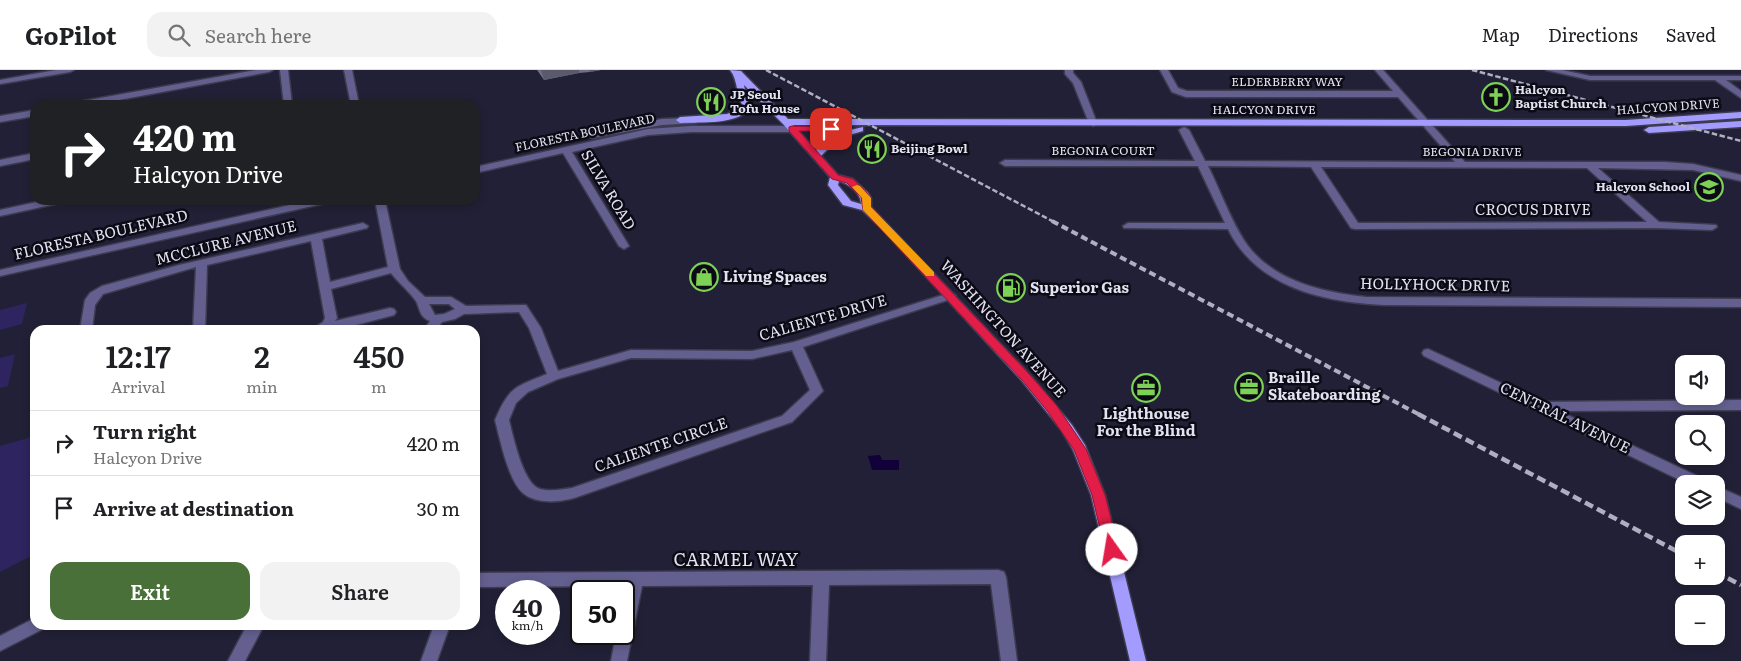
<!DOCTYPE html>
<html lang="en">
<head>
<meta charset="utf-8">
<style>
  :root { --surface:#fff; --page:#f2f2f2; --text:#202124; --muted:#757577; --line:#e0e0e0; --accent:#4a703a }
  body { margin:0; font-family:Literata,serif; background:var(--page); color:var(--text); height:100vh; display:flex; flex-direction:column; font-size:19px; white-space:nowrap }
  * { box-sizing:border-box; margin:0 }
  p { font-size:16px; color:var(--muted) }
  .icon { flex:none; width:28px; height:28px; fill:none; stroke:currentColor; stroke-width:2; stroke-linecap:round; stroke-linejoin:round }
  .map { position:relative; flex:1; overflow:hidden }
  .details { position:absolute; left:30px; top:255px; width:450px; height:305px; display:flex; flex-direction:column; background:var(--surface); border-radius:15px; box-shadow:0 2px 8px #0003 }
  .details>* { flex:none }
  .banner { position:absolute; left:30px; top:30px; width:450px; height:105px; border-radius:15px; box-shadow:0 2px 8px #0003; background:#202124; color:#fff; overflow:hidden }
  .controls { position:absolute; left:1675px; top:285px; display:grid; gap:10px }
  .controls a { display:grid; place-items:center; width:50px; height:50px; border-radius:10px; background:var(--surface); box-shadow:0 2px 8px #0003; font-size:25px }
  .speed { position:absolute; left:495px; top:510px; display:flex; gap:10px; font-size:25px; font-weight:700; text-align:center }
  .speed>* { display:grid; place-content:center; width:65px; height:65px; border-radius:50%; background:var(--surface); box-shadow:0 2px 8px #0003; line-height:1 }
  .speed small { font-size:12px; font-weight:400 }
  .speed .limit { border:2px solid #111; border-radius:8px; background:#fff; color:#111 }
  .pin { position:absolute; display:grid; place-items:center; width:42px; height:42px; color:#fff; margin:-21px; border-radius:10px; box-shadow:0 2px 8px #0006 }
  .me { position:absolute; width:55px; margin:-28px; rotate:347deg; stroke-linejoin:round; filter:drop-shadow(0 0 4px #0008) }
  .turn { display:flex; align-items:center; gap:18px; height:105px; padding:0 20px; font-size:22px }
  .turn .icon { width:65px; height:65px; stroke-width:2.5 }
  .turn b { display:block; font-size:35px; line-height:42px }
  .eta { display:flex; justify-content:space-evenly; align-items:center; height:85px; text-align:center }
  .eta b { font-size:30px; font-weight:600; line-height:35px }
  .button { display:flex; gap:10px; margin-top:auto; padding:10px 20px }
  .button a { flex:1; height:58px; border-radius:15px; background:var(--accent); color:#fff; font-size:20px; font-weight:600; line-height:58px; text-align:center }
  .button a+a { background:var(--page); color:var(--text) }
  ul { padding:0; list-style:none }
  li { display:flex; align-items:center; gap:15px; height:65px; padding:0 20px; border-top:1px solid var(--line) }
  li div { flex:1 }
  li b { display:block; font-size:19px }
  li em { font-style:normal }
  header { display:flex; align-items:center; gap:30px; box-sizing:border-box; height:70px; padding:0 25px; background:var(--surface); border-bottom:1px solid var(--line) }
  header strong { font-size:24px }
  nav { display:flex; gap:28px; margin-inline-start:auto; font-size:18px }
  .search { width:350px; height:45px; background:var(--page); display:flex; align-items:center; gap:12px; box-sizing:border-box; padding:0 18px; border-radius:15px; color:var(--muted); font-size:19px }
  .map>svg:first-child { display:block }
  .green { fill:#2e245f }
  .water { fill:#11003a }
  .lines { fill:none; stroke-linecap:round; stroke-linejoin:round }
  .minor-casing { stroke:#3c3b50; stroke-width:3 }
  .major-casing { stroke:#3c3b50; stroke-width:3 }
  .minor { fill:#636090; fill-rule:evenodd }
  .major { fill:#a49bff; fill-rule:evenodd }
  .rail-far2 { stroke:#b0afc1; stroke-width:2.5; stroke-dasharray:5.5 2.5; stroke-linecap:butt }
  .rail-far1 { stroke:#b0afc1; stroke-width:4; stroke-dasharray:7 4; stroke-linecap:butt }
  .rail { stroke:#b0afc1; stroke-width:4.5; stroke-dasharray:9 4.5; stroke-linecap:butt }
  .wall { fill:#706f86 }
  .shaded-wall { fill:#5b5a6d }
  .route { fill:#e11d48; stroke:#92132f }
  .slow { fill:#f59e0b }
  .labels { text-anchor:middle; stroke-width:5; stroke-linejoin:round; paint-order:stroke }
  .far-street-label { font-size:12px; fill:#e3e2f2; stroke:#0c0b15 }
  .far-poi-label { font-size:12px; font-weight:bold; fill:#e3e2f2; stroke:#0c0b15; text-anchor:start }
  .street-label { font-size:15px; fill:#e3e2f2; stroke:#0c0b15 }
  .poi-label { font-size:15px; font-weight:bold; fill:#e3e2f2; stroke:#0c0b15; text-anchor:start }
  .near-street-label { font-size:18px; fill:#e3e2f2; stroke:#0c0b15 }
</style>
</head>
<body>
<header>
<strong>GoPilot</strong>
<div class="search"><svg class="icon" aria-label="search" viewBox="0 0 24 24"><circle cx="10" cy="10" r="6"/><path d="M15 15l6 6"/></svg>Search here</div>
<nav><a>Map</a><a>Directions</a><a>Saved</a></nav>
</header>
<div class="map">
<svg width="1741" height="591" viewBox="0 0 1741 591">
  <rect width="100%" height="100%" fill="#212036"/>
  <!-- green -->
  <path class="green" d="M27,233L22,254L0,260V240Z
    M15,284L8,316L0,318V288Z
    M35,366V484L0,502V376Z"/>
  <!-- water -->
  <path class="water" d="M880,385L882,390H899V400H872L868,386Z"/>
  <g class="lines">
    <defs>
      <path id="minor" d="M56,0H74L70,2L0,14V10Z
        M256,0H273L269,2L92,35H74L78,32Z
        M280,0H288L292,35H284Z
        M344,0H352L359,35H351Z
        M1065,0H1073V3L1081,12L1097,53L1096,55L1093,56L1089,53L1073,13L1065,4Z
        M1160,0H1168L1178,18L1187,21H1393L1375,0H1383L1465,92H1664L1693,94L1741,105V111L1693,100L1598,98L1659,152L1716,155L1717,157L1712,160L1656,158L1355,159L1351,158L1311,97L1208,96C1220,120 1233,156 1248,176C1276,212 1323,222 1366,227L1741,229V237L1384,235C1324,232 1257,218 1228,159L1124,158L1123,156L1128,153H1225L1198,96H1005L1000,93L1005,90L1195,91L1179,60L1184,57L1189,60L1205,91L1455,92L1398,27H1186L1172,22ZM1321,97L1587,98L1647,152L1358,153Z
        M1546,0H1562L1590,6H1741V10H1726L1741,21V28L1715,10H1590Z
        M35,40V46L0,52V46Z
        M693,48L697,51L696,53L662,55L592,68L587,65L592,62L662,49Z
        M691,56H792L797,59L792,62H691L648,65L572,82L629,176L624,179L619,176L563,83L475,103V97L648,59Z
        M35,83V89L0,96V90Z
        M46,130H65L60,133L0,146V140Z
        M312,130H331L326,133L0,206V200Z
        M375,130H385L400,199L408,211L425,227H451L466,236L526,235L541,258L558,301L631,280L752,281L794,272L946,224H954L956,226L954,228L803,277L823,321L792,352L577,427C562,432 537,435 523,423C508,410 500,369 495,350C509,317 515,317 547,304L529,258L519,242L464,244L455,249L442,252L436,260H424L430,251C421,248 420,241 417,233C415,227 397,211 391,203L331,219L337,248L335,251L390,238L394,239L396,242L394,245L341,259L311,260L323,252L325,248L311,171L207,195L205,260H193L196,197L103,224L95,235L92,260H80L85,230L90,223L102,216L179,195L363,153L368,156L367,158L322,169L330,212L388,197ZM429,234H449L455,239L444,244L435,245ZM792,280L810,320L782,346L572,418C562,419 550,422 540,419C523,414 513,366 509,350L516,333L528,322L558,309L631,288L752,289Z
        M1428,279L1542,332L1741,330V340L1559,341L1706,410L1708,414H1688L1424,286L1422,283L1424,280Z
        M1716,416L1741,427V439L1716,427Z
        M998,500L1004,502L1006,507L1017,591H1001L991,514L829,515L826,591H810L813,515L642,516L627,591H611L616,564H624V527L626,516L475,517V503Z
        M35,548V555H43L41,560L0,581V566Z
        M247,555H264L245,591H228Z
        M434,555H450L437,591H421Z"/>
      <path id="major" d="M730,0L741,1L788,49L1626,50L1741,42V48L1626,56L793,55L816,80L833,64L863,57V61L839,68L821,86L838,105L853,109L868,123L871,128V137L1030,305L1072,355L1085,375L1105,425L1146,591H1130L1091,425L1073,380L1062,361L1022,311L883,160L862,140L843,135L828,115L830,107L783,54L744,15L747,30L753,37C737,55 703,52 680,53L676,50L680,47L727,44L744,37C735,26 739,11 730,0ZM839,111C849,114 861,123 861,134L851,131L838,115Z
        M1741,51V57L1649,63L1644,60L1649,57Z"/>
    </defs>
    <!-- minor casing -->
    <use href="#minor" class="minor-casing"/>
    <!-- major casing -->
    <use href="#major" class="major-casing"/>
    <!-- minor -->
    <use href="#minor" class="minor"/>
    <!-- major -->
    <use href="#major" class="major"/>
    <!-- rail-far2 -->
    <path class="rail-far2" d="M766,0L1054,152
      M1472,0L1741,71"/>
    <!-- rail-far1 -->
    <path class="rail-far1" d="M1052,151L1420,345"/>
    <!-- rail -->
    <path class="rail" d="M1418,344L1684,485
      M1716,502L1741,515"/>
  </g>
  <!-- wall -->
  <path class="wall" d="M537,0H601L590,2L579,3L544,10Z"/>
  <!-- shaded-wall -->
  <path class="shaded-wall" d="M541,0H579V3L544,10Z
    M589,0H601L590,2Z"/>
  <!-- route -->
  <path class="route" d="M792,56L834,57V61H799L838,105L853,109L867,123L871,128V137L1030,305L1057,336L1086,379L1105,425L1119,480L1117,483L1112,485L1107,483L1105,480L1092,425L1074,380L1048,342L1022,310L863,140L861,127L847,113L832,109L789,61V57Z"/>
  <!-- slow -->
  <path class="slow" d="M857,115L860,116L871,128V137L934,202V206H926L863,140L862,128L852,117Z"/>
  <!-- icons -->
  <defs>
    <symbol id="church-ring" viewBox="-11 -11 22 22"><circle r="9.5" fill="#0c0b15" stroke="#7dd154" stroke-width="1.5"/><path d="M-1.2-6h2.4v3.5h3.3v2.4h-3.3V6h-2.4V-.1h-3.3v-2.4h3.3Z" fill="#7dd154"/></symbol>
    <symbol id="restaurant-ring" viewBox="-11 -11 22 22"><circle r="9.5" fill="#0c0b15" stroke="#7dd154" stroke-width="1.5"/><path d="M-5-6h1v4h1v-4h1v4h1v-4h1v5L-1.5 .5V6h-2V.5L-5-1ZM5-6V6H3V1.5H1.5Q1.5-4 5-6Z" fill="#7dd154"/></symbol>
    <symbol id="school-ring" viewBox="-11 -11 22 22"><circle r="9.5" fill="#0c0b15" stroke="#7dd154" stroke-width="1.5"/><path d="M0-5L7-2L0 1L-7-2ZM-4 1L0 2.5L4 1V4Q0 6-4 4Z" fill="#7dd154"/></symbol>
    <symbol id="shop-ring" viewBox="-11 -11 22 22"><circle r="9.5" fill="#0c0b15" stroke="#7dd154" stroke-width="1.5"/><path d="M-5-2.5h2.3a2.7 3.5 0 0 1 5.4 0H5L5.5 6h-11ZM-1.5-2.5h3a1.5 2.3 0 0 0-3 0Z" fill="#7dd154"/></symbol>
    <symbol id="fuel-ring" viewBox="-11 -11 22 22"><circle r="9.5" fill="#0c0b15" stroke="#7dd154" stroke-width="1.5"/><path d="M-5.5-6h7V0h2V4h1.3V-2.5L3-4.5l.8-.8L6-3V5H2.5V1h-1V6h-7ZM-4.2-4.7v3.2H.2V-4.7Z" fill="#7dd154"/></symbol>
    <symbol id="office-ring" viewBox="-11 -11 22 22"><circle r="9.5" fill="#0c0b15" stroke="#7dd154" stroke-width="1.5"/><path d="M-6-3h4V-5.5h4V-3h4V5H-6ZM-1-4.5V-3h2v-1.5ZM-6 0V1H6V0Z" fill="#7dd154"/></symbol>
  </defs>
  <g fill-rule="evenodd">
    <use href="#church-ring" x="1480" y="11" width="32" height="32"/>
    <use href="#restaurant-ring" x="695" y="16" width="32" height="32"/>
    <use href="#restaurant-ring" x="856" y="63" width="32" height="32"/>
    <use href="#school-ring" x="1693" y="101" width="32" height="32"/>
    <use href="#shop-ring" x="688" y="191" width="32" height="32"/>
    <use href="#fuel-ring" x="995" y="202" width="32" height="32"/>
    <use href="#office-ring" x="1233" y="301" width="32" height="32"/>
    <use href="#office-ring" x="1130" y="302" width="32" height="32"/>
  </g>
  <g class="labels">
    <!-- far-street labels -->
    <g class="far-street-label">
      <text x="1287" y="16">ELDERBERRY WAY</text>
      <text transform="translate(1668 37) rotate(-4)" y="4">HALCYON DRIVE</text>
      <text x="1264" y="44">HALCYON DRIVE</text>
      <text transform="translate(585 63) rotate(-12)" y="4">FLORESTA BOULEVARD</text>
      <text x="1103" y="85">BEGONIA COURT</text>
      <text x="1472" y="86">BEGONIA DRIVE</text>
    </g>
    <!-- far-poi labels -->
    <g class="far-poi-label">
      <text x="1515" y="24">Halcyon<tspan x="1515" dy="14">Baptist Church</tspan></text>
      <text x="730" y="29">JP Seoul<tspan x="730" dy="14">Tofu House</tspan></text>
      <text x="891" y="83">Beijing Bowl</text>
      <text x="1690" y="121" text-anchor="end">Halcyon School</text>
    </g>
    <!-- street labels -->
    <g class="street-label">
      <text transform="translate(608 120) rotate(59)" y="5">SILVA ROAD</text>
      <text x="1533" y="145">CROCUS DRIVE</text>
      <text transform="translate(101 165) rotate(-13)" y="5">FLORESTA BOULEVARD</text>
      <text transform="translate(226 173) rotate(-14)" y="5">MCCLURE AVENUE</text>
      <text transform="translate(1435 215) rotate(1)" y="5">HOLLYHOCK DRIVE</text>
      <text transform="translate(823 248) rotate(-16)" y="5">CALIENTE DRIVE</text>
      <text transform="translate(1003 259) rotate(48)" y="5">WASHINGTON AVENUE</text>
      <text transform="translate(1565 348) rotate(26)" y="5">CENTRAL AVENUE</text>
      <text transform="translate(661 375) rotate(-19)" y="5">CALIENTE CIRCLE</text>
    </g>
    <!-- poi labels -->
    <g class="poi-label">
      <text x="723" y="212">Living Spaces</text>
      <text x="1030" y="223">Superior Gas</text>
      <text x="1268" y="313">Braille<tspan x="1268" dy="17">Skateboarding</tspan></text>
      <text x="1146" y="349" text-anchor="middle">Lighthouse<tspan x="1146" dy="17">For the Blind</tspan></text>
    </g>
    <!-- near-street labels -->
    <g class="near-street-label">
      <text x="736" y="496">CARMEL WAY</text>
    </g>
  </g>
</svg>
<div class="controls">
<a><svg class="icon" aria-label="sound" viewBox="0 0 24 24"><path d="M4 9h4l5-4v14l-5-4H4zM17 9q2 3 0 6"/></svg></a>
<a><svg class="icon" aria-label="search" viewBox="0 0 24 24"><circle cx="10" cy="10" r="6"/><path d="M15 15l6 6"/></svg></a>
<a><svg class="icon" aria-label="layers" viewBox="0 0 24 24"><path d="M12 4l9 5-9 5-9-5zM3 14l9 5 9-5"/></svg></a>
<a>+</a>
<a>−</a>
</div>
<div class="speed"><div>40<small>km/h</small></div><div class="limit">50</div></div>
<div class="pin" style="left:831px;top:59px;background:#d93025"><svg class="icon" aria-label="arrive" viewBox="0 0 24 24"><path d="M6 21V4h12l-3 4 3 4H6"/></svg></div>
<svg class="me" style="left:1112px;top:480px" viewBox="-20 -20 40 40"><circle r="19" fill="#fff"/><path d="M0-13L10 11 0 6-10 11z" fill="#e11d48"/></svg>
<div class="banner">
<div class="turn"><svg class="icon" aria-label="right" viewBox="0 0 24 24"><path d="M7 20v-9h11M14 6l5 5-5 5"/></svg><div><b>420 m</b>Halcyon Drive</div></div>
</div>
<section class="details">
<div class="eta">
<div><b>12:17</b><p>Arrival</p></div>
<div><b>2</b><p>min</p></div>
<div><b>450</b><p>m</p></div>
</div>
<ul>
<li><svg class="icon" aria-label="right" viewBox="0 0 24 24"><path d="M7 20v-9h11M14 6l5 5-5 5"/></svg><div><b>Turn right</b><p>Halcyon Drive</p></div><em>420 m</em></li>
<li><svg class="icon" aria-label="arrive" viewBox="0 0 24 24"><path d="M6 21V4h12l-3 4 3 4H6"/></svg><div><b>Arrive at destination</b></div><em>30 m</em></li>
</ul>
<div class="button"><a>Exit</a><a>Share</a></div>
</section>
</div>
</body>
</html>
